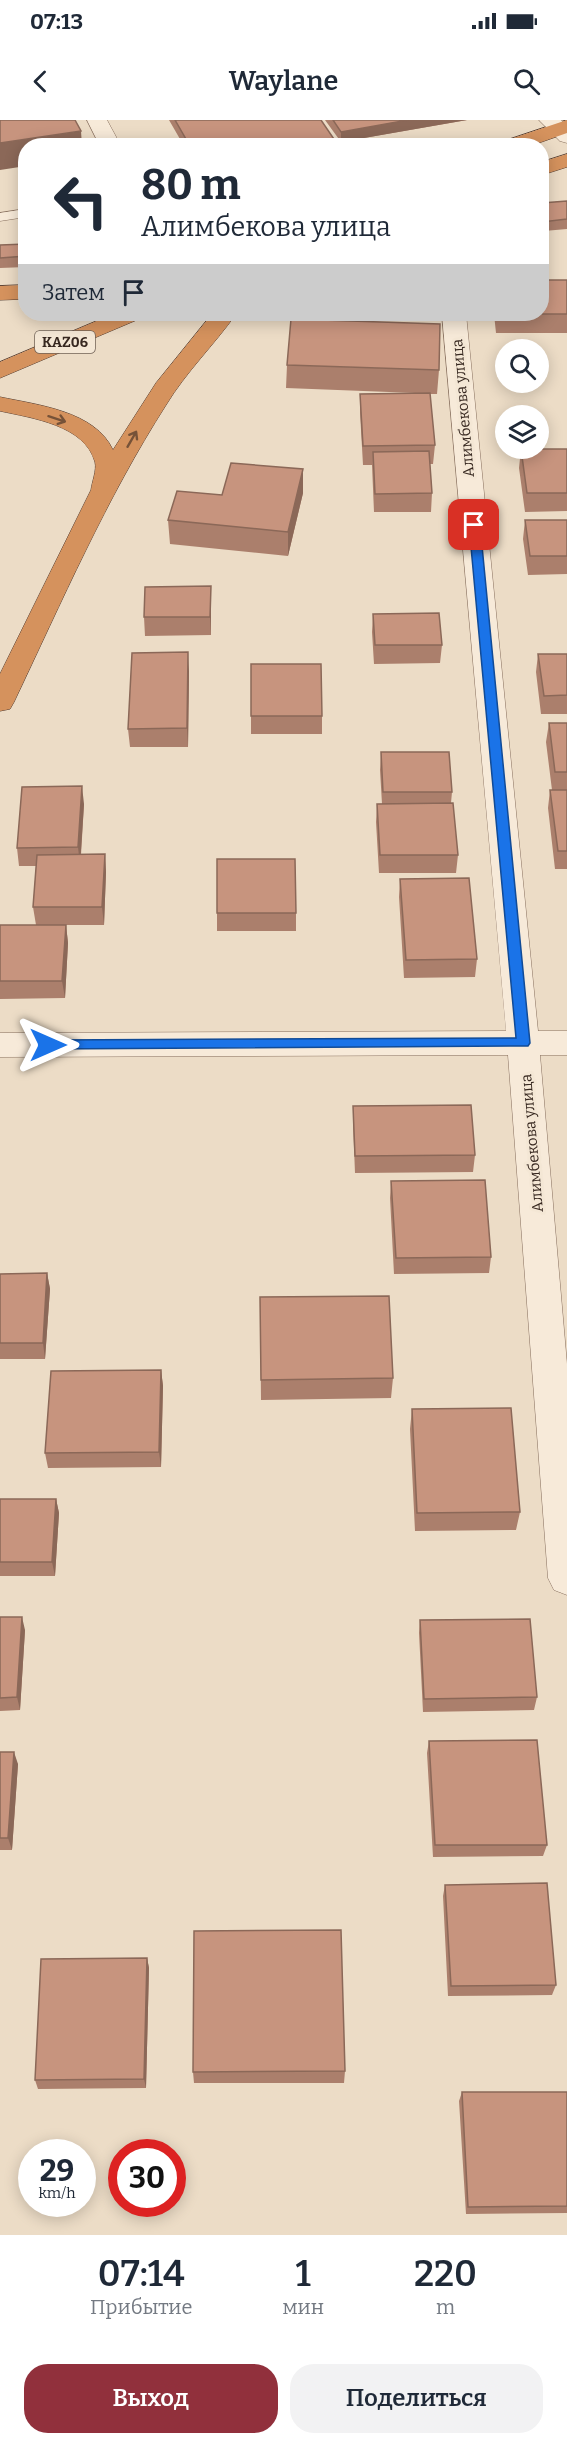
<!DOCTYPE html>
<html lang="ru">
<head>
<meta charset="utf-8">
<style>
  :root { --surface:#fff; --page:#f2f2f3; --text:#1f2937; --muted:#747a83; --accent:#91303c }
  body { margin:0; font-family:Bitter,serif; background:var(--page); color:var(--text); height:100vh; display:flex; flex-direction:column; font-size:22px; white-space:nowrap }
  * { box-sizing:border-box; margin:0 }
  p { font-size:20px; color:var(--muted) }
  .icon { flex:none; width:33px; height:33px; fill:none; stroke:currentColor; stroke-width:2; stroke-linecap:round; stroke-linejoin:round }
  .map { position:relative; height:2115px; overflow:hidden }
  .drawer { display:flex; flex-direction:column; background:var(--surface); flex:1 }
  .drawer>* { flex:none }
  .hud { position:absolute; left:18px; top:18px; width:531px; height:183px; border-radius:24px; box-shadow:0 3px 15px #0003; background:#fff; color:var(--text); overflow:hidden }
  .tools { position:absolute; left:495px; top:219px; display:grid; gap:12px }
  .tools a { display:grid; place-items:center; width:54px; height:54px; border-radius:50%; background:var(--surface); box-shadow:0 3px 15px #0003; font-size:30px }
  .speed { position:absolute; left:18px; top:2019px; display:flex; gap:12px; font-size:30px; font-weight:700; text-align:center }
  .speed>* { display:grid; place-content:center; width:78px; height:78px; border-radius:50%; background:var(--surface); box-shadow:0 3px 15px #0003; line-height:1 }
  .speed small { font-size:15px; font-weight:400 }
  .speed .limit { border:9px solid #d22; background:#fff; color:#111 }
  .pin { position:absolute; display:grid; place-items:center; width:51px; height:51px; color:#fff; margin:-26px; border-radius:12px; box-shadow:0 3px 9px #0006 }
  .me { position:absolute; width:66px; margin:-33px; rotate:90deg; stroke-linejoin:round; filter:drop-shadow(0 0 4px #0008) }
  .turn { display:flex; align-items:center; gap:21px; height:126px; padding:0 24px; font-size:27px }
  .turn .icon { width:78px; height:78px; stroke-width:2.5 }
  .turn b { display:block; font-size:42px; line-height:51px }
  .then { display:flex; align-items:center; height:57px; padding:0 24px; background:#0003; gap:12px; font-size:22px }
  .eta { display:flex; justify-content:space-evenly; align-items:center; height:102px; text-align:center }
  .eta b { font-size:36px; font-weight:600; line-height:42px }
  .action { display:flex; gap:12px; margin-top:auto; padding:12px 24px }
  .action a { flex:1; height:69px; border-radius:24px; background:var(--accent); color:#fff; font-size:24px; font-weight:600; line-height:69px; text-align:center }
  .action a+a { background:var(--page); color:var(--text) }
  .status { display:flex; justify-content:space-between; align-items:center; height:42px; padding:0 30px; background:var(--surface); direction:ltr }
  .status svg { height:16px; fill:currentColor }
  header { display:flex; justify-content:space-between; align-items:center; height:78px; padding:0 24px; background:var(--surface); font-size:27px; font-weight:600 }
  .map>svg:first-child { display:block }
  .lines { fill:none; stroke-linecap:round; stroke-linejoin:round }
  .lane-casing { stroke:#866e5d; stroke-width:1 }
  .street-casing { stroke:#866e5d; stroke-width:1 }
  .highway-casing { stroke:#543d31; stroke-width:1 }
  .lane { fill:#f7ead9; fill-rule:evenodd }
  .street { fill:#f7ead9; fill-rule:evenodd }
  .highway { fill:#d5925d; fill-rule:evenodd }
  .wall { fill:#ab7f6c }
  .shaded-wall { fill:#8b6858 }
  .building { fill:#c7947e; stroke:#8b6858; stroke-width:1.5 }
  .oneway { stroke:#765238 }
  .route { fill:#1a73e8; stroke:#114b97; stroke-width:1.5 }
  .labels { text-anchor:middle; stroke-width:6; stroke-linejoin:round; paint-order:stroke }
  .shield { fill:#f4e7d5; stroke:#706156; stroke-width:1.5 }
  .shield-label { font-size:14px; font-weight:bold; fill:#372820 }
  .street-label { font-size:15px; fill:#372820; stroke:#f4e7d5 }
</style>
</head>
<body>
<div class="status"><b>07:13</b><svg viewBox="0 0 49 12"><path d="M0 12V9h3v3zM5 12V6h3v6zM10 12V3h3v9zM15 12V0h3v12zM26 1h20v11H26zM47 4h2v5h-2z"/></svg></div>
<header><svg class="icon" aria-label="back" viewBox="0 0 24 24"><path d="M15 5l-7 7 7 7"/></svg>Waylane<svg class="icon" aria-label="search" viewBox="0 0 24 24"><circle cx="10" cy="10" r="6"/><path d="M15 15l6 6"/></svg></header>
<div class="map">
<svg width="567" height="2115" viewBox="0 0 567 2115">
  <rect width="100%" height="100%" fill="#ecdcc6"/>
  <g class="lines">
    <defs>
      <path id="lane" d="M26,89V97L0,101V93Z"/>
      <path id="street" d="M87,0H107L121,26H100Z
        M539,0H561L567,6V23L560,21Z
        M442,194H466L538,911H567V935H540L567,1244V1475L554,1470L548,1458L508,935L0,937V913L506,911Z"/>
      <path id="highway" d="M567,0V13L530,26H498L501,22Z
        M567,34V47L542,55V42Z
        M26,165V179L0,180V166Z
        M113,194H143L139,199L0,258V242Z
        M212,194H236C214,225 186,252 166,285C106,379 62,481 14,582L10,589L0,591V554L91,370C92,362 97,350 95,342C85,305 32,298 0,291V277C38,285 95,291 113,330L156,263Z"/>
    </defs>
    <!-- lane casing -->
    <use href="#lane" class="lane-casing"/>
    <!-- street casing -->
    <use href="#street" class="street-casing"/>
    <!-- highway casing -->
    <use href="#highway" class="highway-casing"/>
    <!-- lane -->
    <use href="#lane" class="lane"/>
    <!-- street -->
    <use href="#street" class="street"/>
    <!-- highway -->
    <use href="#highway" class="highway"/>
  </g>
  <!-- wall -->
  <path class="wall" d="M169,0H321L338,26H184Z
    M325,0H467L341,22Z
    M567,81V109L544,111L545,114L544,124H542V83Z
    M26,124V147L0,148V125Z
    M567,160V213H496L494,194H542Z
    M287,245L439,250L437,274H430L435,325L433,344H430L432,373L431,392H374L372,345H363L360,292V274L415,273L286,268Z
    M521,329H567V391L525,392L519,348Z
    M303,373L288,436L170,424L168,400L222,375Z
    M525,400H567V454L528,455L523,419Z
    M211,466V515L145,516L144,497Z
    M373,494L442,525L440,543L374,544L372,512Z
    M538,534H567V594H541L536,552Z
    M251,544L322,596V614H251Z
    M189,551L188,627H130L128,609Z
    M549,603H567V749H555L548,688L550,670H552L546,622Z
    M381,632L452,672L451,683L458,735L456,753H379L376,702L377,684H382L380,650Z
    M84,684L81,735L105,734L106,752L104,805H47H66L68,823L65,878L0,879V805H36L33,787L36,746H19L17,728Z
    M400,759L477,839L475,857L404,858L399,777Z
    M217,793H296V811H217Z
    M353,986L475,1035L473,1052L355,1053L353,1003Z
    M391,1061L491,1137L489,1153L394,1154L390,1078Z
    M47,1153L50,1169L45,1239H0V1154Z
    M260,1177L393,1258L391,1278L261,1280Z
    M161,1250L163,1266L161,1347L48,1348L45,1333Z
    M412,1289L520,1392L516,1410L415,1411L410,1309Z
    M0,1379H56L59,1393L55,1456H0Z
    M0,1497L25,1510L20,1590L0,1591Z
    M420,1500L537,1577L534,1590L423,1592L419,1513Z
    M429,1621L547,1725L543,1736L433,1737L427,1633Z
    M0,1632L18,1644L12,1730H0Z
    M445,1765L556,1865L552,1875L448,1876L443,1776Z
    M147,1838L149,1848L146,1968L38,1969L35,1960Z
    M345,1951L344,1963H194L193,1952Z
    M462,1972H567V2093L466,2094L459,1981Z"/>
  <!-- shaded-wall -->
  <path class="shaded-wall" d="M408,0H467L341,22V12Z
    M81,11L82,26H26V46L0,50V23Z
    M542,114H545L544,124H542Z
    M303,349V373L288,436V412Z
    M211,466V515L210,497Z
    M188,532L189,551L188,627L187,608Z
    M82,666L84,684L80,745L78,727Z
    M105,734L106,752L104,805L102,787Z
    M66,805L68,823L65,878L62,861Z
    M47,1153L50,1169L45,1239L43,1223Z
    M161,1250L163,1266L161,1347L159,1332Z
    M56,1379L59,1393L55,1456L52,1442Z
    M22,1497L25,1510L20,1590L17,1577Z
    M14,1632L18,1644L12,1730L8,1718Z
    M147,1838L149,1848L146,1968L144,1959Z"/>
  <!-- building -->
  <path class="building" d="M0,0H75L81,11L0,23Z
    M175,0H321L338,25L190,26Z
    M333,0H408L341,12Z
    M567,81V99L542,102V83Z
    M542,106L545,114H542Z
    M26,124V136L0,138V125Z
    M542,160H567V194H498H542Z
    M291,199L440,204L439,250L287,245Z
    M430,273L435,325L363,326L360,274Z
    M521,329H567V373H527Z
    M429,331L432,373L375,374L373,332Z
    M231,343L303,349L288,412L168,400L177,371L222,375Z
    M525,400H567V436H530Z
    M211,466L210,497H144L145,467Z
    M439,493L442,525H375L373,494Z
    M188,532L187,608L128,609L132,533Z
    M538,534H567V575L544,576Z
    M251,544H321L322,596H251Z
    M549,603H567V652H555Z
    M381,632H449L452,672H383Z
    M82,666L78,727L17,728L22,667Z
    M550,670H567V731H558Z
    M453,683L458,735H380L377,684Z
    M105,734L102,787H33L37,735Z
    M217,739H295L296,793H217Z
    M469,758L477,839L406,840L400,759Z
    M0,805H66L62,861H0Z
    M471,985L475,1035L355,1036L353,986Z
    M485,1060L491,1137L396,1138L391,1061Z
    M47,1153L43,1223H0V1154Z
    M389,1176L393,1258L261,1260L260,1177Z
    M161,1250L159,1332L45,1333L51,1251Z
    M511,1288L520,1392L417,1393L412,1289Z
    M0,1379H56L52,1442H0Z
    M0,1497H22L17,1577L0,1578Z
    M530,1499L537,1577L424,1579L420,1500Z
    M537,1620L547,1725H435L429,1621Z
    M0,1632H14L8,1718H0Z
    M547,1763L556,1865L451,1866L445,1765Z
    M341,1810L345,1951L193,1952L194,1811Z
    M147,1838L144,1959L35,1960L41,1839Z
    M462,1972H567V2086L468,2087Z"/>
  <!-- one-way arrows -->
  <defs><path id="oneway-shaft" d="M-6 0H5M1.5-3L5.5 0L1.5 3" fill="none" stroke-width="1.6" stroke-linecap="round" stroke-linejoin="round" transform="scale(1.5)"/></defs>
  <g class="oneway">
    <use href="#oneway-shaft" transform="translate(57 299) rotate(18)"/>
    <use href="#oneway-shaft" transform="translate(132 319) rotate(-60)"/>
  </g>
  <!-- route -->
  <path class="route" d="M474,402L480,405L530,923L528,926L43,929L41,925L48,920L516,918L469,405Z"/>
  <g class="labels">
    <!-- shield labels -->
    <rect class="shield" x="35" y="211" width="60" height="22" rx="4.5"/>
    <g class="shield-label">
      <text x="65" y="227">KАZ06</text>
    </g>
    <!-- street labels -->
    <g class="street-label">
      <text transform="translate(463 288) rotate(-95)" y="5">Алимбекова улица</text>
      <text transform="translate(532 1023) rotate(-95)" y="5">Алимбекова улица</text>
    </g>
  </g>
</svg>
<div class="tools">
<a><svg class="icon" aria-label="search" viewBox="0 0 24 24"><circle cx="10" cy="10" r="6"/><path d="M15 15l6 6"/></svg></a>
<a><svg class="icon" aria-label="layers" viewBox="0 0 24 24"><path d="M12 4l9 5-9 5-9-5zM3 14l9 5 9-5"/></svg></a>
</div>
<div class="speed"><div>29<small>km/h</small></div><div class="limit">30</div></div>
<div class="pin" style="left:474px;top:405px;background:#d93025"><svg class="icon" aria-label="arrive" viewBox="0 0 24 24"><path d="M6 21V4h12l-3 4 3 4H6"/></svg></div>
<svg class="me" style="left:48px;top:925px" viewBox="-20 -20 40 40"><path d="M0-17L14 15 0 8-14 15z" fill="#1a73e8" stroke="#fff" stroke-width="4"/></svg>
<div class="hud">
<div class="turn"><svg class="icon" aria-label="left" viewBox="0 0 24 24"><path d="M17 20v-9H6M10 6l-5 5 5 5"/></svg><div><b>80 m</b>Алимбекова улица</div></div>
<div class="then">Затем<svg class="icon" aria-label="arrive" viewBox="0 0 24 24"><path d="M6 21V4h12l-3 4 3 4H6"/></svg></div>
</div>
</div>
<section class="drawer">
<div class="eta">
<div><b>07:14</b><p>Прибытие</p></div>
<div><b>1</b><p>мин</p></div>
<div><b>220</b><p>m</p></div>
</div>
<div class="action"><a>Выход</a><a>Поделиться</a></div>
</section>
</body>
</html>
